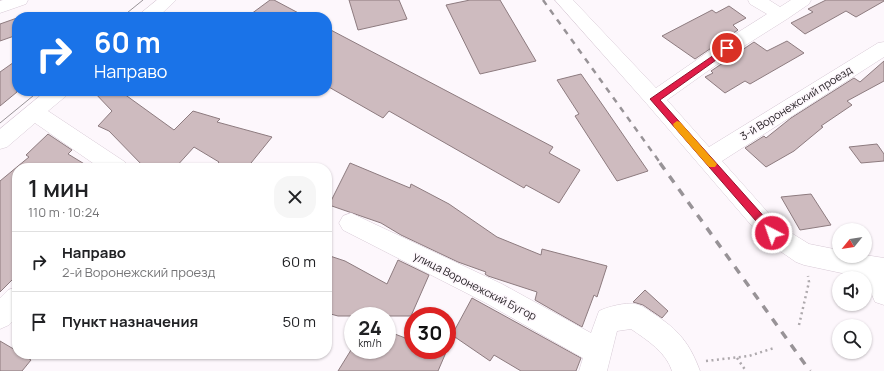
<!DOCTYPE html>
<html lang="ru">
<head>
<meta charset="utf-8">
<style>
  :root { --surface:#fff; --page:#f6f6f6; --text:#202124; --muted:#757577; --line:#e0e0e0 }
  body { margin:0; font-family:Manrope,sans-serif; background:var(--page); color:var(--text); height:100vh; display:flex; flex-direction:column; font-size:15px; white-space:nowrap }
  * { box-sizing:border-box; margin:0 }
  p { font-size:13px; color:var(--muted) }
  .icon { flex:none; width:22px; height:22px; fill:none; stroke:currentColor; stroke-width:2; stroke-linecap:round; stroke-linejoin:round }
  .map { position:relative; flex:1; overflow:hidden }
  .panel { position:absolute; left:12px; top:163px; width:320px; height:196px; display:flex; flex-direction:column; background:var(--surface); border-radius:16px; box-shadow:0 1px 3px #0004 }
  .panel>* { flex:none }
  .hud { position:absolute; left:12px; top:12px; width:320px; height:84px; border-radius:16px; box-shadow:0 1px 3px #0004; background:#1a73e8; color:#fff; overflow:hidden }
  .needle { width:26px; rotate:240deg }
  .buttons { position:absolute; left:832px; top:223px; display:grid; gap:8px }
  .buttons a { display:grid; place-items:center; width:40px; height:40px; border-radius:50%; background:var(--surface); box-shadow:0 1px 3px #0004; font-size:20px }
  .speed { position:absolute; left:344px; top:307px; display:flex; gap:8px; font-size:20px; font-weight:700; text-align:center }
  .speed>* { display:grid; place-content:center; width:52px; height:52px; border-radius:50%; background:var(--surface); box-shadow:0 1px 3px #0004; line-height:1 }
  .speed small { font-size:10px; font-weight:400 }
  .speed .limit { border:6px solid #d22; background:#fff; color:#111 }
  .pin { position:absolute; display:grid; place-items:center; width:34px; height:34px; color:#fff; margin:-17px; border:2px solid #fff; border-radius:50%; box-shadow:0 1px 4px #0007 }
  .me { position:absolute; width:44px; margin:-22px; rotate:319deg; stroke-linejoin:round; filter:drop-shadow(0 0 3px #0008) }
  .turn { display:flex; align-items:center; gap:14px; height:84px; padding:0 16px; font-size:18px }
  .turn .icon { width:52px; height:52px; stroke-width:2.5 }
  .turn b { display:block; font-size:28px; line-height:34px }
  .round { display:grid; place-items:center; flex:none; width:42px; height:42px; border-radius:16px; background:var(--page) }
  .head { display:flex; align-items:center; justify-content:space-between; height:68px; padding:0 16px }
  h1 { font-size:24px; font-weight:600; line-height:30px }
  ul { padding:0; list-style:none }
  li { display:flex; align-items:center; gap:12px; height:60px; padding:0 16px; border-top:1px solid var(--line) }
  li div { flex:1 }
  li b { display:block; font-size:15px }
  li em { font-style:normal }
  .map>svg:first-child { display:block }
  .building { fill:#cebbbf; stroke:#8d7b7f }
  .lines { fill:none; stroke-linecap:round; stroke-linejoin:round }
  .minor-casing { stroke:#d8cad6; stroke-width:1 }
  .path { stroke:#aea9ad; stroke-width:2.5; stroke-dasharray:2 3.5; stroke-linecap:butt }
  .minor { fill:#fff; fill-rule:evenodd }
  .tram { stroke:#989397; stroke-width:1 }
  .rail-far1 { stroke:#989397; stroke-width:2.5; stroke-dasharray:6 6; stroke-linecap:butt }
  .rail { stroke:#989397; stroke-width:3.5; stroke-dasharray:8 8; stroke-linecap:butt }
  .route { fill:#e11d48; stroke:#92132f }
  .slow { fill:#f59e0b }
  .labels { text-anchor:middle; stroke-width:3; stroke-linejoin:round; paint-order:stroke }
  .street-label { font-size:11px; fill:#221d21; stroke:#fdf7fc }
</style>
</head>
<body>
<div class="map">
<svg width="884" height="371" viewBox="0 0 884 371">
  <rect width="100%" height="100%" fill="#fdf7fc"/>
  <!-- building -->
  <path class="building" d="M270,0H274L306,17H247Z
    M349,0H399L407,19L358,30Z
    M470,0H500L536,61L480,74L446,5Z
    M826,0H884V1L856,17L846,11L805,34L791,23L813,12L808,9Z
    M729,6L746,18L733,25L738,30L695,59L662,36L712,10L716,13Z
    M17,18V35L0,41V24Z
    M327,28L553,147L549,153L580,170L559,203L526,185L524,188L389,111L383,118L327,86Z
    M787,41L804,53L750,84L745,81L725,93L705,77L713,73L711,71L754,42L767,51Z
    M17,60V92L0,106V72Z
    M884,61V81L847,101L852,105L821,126L823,127L794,151L766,167L745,148L764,136L766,138L791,118L854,78L860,82Z
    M581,74L604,107L648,171L617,181L575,116L579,114L557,80Z
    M93,91H120L174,130L193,111L220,119L217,122L272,137L247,168H214L219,162L194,147L175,168H145L109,131L98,126L112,111Z
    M48,134L72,150L68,154L91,168H17V275L0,292V181L29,157L26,155Z
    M877,144L884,154V161L861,163L849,147Z
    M350,163L410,188L411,184L449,204L497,237L541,255L542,249L607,266L597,297L594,295L582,327L535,300L537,292L488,276L485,274L486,272L458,262L401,235L381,223L329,205Z
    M811,194L831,225L800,230L781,197Z
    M327,255L345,261L387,284L398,260L429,275L411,316H338L327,313Z
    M645,290L668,311L662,318L643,305L633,302Z
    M472,298L581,358L576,371H521L494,355L490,361L452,335Z
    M387,331L413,341V350H447L438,371H338L351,350H387Z
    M0,341L17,351V354H21L31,360L22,371H0Z"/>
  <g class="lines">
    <defs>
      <path id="minor" d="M3,0H28L26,4L0,13V1Z
        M157,0H176L158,17H138L141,13Z
        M555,0H573L656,88L721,43L767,14L750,4L748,0H769L780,7L791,0H811L809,4L787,19L733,53L667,100L709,147L878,43L884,42V57L722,161L780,226L809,244L839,250V256H865V255L884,258V305L875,302L865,278L804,265L796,262L764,240L647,104Z
        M46,91H69L66,96L48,111L125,162L128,168H100L35,123L7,147L0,149V129Z
        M351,213L502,284L591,333L599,311C607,307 626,302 635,304C642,305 648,310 654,314C679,330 690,344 700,371H672C666,352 647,340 631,329L617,331L607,371H579L583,358L484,302L343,230L339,223L343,216Z
        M17,287V317L9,325L0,329V298L8,290Z"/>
    </defs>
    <!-- minor casing -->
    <use href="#minor" class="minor-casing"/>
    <!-- path -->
    <path class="path" d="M799,325L809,282L808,276
      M737,358L746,371
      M706,361L749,356L774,348"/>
    <!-- minor -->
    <use href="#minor" class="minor"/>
    <!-- tram -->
    <path class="tram" d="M122,17L143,0
      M0,123L39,91"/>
    <!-- rail-far1 -->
    <path class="rail-far1" d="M543,0L661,164"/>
    <!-- rail -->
    <path class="rail" d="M660,163L810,371"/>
  </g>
  <!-- route -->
  <path class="route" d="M727,46L731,48L730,50L660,100L776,230L777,233L776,236L772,237L769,236L650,99Z"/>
  <!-- slow -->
  <path class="slow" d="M677,121L680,122L715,162L717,164L715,167H709L674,127L673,124Z"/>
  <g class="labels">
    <!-- street labels -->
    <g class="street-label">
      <text transform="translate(796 103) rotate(-32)" y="4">3-й Воронежский проезд</text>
      <text transform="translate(475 286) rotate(27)" y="4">улица Воронежский Бугор</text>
    </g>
  </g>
</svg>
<div class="buttons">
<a><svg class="needle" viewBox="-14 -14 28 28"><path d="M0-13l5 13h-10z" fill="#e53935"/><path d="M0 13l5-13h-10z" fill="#757577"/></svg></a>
<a><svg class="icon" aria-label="sound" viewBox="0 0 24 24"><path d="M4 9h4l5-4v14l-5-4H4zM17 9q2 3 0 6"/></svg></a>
<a><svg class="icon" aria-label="search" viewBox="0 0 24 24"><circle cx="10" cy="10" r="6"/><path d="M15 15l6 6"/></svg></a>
</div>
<div class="speed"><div>24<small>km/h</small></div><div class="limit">30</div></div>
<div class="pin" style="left:727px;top:48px;background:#d93025"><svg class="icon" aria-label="arrive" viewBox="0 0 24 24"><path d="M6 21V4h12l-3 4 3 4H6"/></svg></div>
<svg class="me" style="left:772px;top:233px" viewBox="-20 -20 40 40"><circle r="17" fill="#e11d48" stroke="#fff" stroke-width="3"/><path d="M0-11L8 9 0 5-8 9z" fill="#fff"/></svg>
<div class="hud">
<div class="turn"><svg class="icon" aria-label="right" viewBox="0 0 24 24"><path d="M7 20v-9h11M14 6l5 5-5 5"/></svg><div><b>60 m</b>Направо</div></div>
</div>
<section class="panel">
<div class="head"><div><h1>1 мин</h1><p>110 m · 10:24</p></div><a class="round"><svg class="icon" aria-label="close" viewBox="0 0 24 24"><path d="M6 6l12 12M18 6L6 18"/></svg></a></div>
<ul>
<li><svg class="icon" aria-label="right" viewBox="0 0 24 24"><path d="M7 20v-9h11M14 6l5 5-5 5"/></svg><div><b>Направо</b><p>2-й Воронежский проезд</p></div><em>60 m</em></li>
<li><svg class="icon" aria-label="arrive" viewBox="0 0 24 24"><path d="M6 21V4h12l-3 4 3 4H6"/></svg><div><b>Пункт назначения</b></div><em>50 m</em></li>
</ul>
</section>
</div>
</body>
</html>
